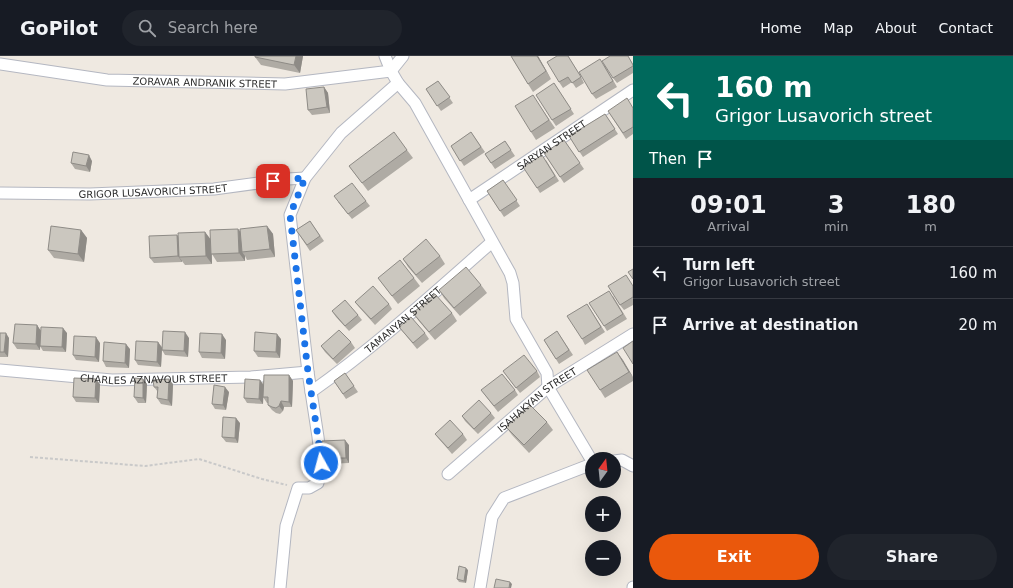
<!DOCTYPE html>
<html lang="en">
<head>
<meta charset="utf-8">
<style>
  :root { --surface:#171b24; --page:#20242c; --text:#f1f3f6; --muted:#9ea1a6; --line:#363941; --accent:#ea580c }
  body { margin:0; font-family:"DejaVu Sans",sans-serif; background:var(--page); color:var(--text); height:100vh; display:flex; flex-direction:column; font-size:15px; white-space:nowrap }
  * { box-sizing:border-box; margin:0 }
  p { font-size:13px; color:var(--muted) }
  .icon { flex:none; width:22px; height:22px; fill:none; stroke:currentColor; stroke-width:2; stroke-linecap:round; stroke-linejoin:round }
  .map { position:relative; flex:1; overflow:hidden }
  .drawer { display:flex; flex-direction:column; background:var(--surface); width:380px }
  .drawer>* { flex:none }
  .guide { background:#00695c; color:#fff; overflow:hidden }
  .needle { width:26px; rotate:15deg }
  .fabs { position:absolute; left:585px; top:396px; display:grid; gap:8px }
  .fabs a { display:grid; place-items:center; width:36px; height:36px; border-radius:50%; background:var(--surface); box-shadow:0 4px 16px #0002; font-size:20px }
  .pin { position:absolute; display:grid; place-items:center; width:34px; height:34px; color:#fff; margin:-17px; border-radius:8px; box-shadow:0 2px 6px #0006 }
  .me { position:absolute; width:44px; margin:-22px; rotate:353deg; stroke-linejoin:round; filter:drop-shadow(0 0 3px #0008) }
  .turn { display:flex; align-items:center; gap:14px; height:84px; padding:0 16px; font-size:18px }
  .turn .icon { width:52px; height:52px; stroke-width:2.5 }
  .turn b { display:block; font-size:28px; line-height:34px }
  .then { display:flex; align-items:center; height:38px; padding:0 16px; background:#0003; gap:8px; font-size:15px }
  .eta { display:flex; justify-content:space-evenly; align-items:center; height:68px; text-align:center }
  .eta b { font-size:24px; font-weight:600; line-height:28px }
  .button { display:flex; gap:8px; margin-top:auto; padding:8px 16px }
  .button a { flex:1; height:46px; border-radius:24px; background:var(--accent); color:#fff; font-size:16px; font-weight:600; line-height:46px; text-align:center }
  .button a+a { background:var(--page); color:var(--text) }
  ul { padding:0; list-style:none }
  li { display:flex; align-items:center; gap:12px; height:52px; padding:0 16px; border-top:1px solid var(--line) }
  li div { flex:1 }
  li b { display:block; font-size:15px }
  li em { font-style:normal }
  header { display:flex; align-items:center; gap:24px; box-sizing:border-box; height:56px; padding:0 20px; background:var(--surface); border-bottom:1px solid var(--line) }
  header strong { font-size:19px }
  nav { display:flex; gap:22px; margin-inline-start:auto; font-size:14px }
  .search { width:280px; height:36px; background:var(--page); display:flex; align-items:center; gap:10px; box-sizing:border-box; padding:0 14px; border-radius:22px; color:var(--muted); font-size:15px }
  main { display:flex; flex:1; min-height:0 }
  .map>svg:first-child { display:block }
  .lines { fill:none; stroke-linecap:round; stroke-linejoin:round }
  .street-casing { stroke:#b4b7c1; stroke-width:13 }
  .path { stroke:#c9c9c9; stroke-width:2; stroke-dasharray:3 2; stroke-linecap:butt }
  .street { stroke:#fff; stroke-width:11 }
  .wall { fill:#afaba4 }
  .shaded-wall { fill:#8e8b86 }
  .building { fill:#cbc7bf; stroke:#8e8b86 }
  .route { stroke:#1a73e8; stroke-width:7; stroke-dasharray:0 12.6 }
  .labels { text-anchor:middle; stroke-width:3.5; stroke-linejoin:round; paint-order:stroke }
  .street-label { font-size:10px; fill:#2e2e2e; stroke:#fff }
</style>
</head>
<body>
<header>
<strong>GoPilot</strong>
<div class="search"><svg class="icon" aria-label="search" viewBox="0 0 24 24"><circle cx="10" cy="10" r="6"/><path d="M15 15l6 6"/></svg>Search here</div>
<nav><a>Home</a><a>Map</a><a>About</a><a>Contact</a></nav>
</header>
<main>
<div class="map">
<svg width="633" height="532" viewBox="0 0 633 532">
  <rect width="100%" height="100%" fill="#efe9e1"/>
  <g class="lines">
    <defs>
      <g id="street">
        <path d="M385,0L391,15L398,27L415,47L510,217L513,227L516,263L547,317L548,331L592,405"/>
        <path id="s1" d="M0,8L107,24L285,28L391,15L403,0"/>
        <path id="s2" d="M0,137L90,138L214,133L288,123L305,122"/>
        <path id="s3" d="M469,144L633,34"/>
        <path id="s4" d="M0,314L112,324L251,321L308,316"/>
        <path id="s5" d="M311,336C375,291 433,238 492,186"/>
        <path d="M614,405L622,404L633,410"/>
        <path id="s6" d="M448,418L548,331L633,278"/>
        <path d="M280,532L286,470L298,432H309L318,427L321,407L318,381L308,316L290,159L305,122L341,77L398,27"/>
        <path d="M480,532L492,461L504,442L592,408"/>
        <path d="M633,532V531"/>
      </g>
    </defs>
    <!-- street casing -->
    <use href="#street" class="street-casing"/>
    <!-- path -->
    <path class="path" d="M30,401L145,410L199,403L262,423L287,429"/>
    <!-- street -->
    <use href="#street" class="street"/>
  </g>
  <!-- wall -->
  <path class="wall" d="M303,0L300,17L261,9L255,1Z
    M511,0H538L551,23L533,36L528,28Z
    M557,0H568L584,27L576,32L572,26L563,32L559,26Z
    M628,0L633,8V17L617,27L613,22Z
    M604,8L617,31L596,43L592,38Z
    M438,25L453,47L441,55L426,33Z
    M554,27L574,58L556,70L552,64Z
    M324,31L328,37L330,57L312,59L308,54Z
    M538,47L555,72L536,84L531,76Z
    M633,52V78L626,83L608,55Z
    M605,58L618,78L583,101L569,80Z
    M471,76L485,96L464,110L451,90Z
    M564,84L584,113L564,127L544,97Z
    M505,85L515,100L495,113L485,98Z
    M407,94L413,102L368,135L349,110Z
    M546,104L559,125L540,137L537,132Z
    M92,105L90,116L75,113L71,107Z
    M503,124L520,150L504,161L487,135Z
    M366,145L370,150L352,163L338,146Z
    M310,165L324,185L310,195L296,174Z
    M267,170L273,178L275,201L247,204L245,200V205L217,206L212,198V208L185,209L182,205V206L154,207L150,202L178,181L205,176L211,184L238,173L240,175Z
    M81,174L87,182L84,206L54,202L48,194Z
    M440,200L445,208L422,227L408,211L403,203Z
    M378,222H414L420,230L398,248Z
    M481,229L487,237L460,260L444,242L439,234Z
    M633,230V249L624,254L620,249Z
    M613,240L627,263L607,275L604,270Z
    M355,246L389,248L392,253L375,269L359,251Z
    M587,248L605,276L585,289L582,283Z
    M332,255L358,259L362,264L349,275L336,261Z
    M413,257H452L457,265L435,284L418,264Z
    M37,269L40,274L67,277L66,296L43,295L40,290V294L17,293L13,287Z
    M399,271L425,277L429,283L417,293Z
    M557,275L573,299L559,308L544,284Z
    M0,277L9,282L8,301H0Z
    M189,282L188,301L165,299L162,294L161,311L138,309L135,304L158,286L162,291Z
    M281,283L280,302L258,301L254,295Z
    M226,284L225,303L202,302L199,296Z
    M351,286L355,292L337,308L325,296L321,290Z
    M100,287L99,306L76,304L73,299Z
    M130,293L129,312L106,311L103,305Z
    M617,296L633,321V325L605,342L600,334Z
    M503,315H537L540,321L520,337Z
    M345,317L358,336L346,343L334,325Z
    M289,319L293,325L292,351H284L283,355L280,358L276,357L272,354L268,349V347H267L263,341V339V348L247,347L244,342L260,324L264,329Z
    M143,323L147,328L146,347H138L134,341Z
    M100,328L99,347L76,346L73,341Z
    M173,328L172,350L161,348L157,342L158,336L154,331Z
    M481,334H515L518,339L498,356Z
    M229,336L226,354L215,353L212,348Z
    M491,357L495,362L478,378L465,365L462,360Z
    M547,366L553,374L529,397L512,379L506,371Z
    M240,367L238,387L226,386L222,381Z
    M435,378H463L467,384L452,398L439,383Z
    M349,389V407L327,408L323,402Z
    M468,514L466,527L459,526L457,523Z"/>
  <!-- shaded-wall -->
  <path class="shaded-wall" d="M296,0H303L300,17L294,9Z
    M537,0H538L551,23L546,15Z
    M568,0L584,27L581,21Z
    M324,31L328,37L330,57L327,51Z
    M89,99L92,105L90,116L86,110Z
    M267,170L273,178L275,201L270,193Z
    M238,173L244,181L242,196L245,200V205L239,197Z
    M81,174L87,182L84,206L78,198Z
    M205,176L211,184L212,208L206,200Z
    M177,179L181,184L179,201L182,205V206L178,200Z
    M37,269L41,275L40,294L36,288Z
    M63,272L67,277L66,296L62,291Z
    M185,276L189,282L188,301L184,295Z
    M6,277L9,282L8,301L4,296Z
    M222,278L226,284L225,303L221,297Z
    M277,278L281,283L280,302L276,296Z
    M96,281L100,287L99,306L95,301Z
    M158,286L162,292L161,311L157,306Z
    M126,288L130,293L129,312L125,307Z
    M617,296L623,304L633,321L629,316Z
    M289,319L293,325L292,351L289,346Z
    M96,323L100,328L99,347L95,342Z
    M143,323L147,328L146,347L143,342Z
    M169,323L173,328L172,350L168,344Z
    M260,324L264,330L263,348L259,343Z
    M225,331L229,336L226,354L223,349Z
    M281,345L284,351L283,355L279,350Z
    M236,362L240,367L238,387L235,382Z
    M345,384L349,389V407L346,402Z
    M466,512L468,514L466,527L464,525Z
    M510,526L512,528L511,532H509Z"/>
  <!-- building -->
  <path class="building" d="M255,0H296L294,9L255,1Z
    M511,0H537L546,15L528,28Z
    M557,0H568L581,21L572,27L568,21L559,26L547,6Z
    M610,0H628L633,9V10L613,22L602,5Z
    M600,3L613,25L592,38L579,16Z
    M438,25L450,41L437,50L426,33Z
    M554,27L571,53L552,64L536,39Z
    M324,31L327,51L308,54L306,33Z
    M533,39L549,64L531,76L515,50Z
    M627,42L633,52V71L623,77L608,55Z
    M605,58L615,73L579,96L569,80Z
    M394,76L407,94L362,127L349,110Z
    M471,76L481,91L460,105L451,90Z
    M564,84L580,107L560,121L544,97Z
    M505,85L511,94L491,107L485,98Z
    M73,96L89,99L86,110L71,107Z
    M542,99L555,120L537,132L523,111Z
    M503,124L517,144L500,155L487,135Z
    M352,127L366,145L348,158L334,140Z
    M310,165L320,180L307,189L296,174Z
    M51,170L81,174L78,198L48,194Z
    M267,170L270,193L242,196L240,173Z
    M238,173L239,197L211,198L210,174Z
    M205,176L206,200L179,201L178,177Z
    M177,179L178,200L150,202L149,180Z
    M426,183L440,200L416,219L403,203Z
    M400,204L414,222L392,240L378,222Z
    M466,211L481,229L454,252L439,234Z
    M633,213V223L628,216Z
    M626,219L633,230V241L620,249L608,230Z
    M373,230L389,248L371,263L355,246Z
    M609,235L623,258L604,270L589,247Z
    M435,238L452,257L429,276L413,257Z
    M345,244L358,259L345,270L332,255Z
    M587,248L601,271L582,283L567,260Z
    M411,261L425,277L413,287L399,271Z
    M15,268L37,269L36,288L13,287Z
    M41,271L63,272L62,291L40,290Z
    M339,274L351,286L333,303L321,290Z
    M163,275L185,276L184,295L162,294Z
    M557,275L569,294L556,303L544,284Z
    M255,276L277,278L276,296L254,295Z
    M0,277H6L4,296H0Z
    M200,277L222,278L221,297L199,296Z
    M74,280L96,281L95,301L73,299Z
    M136,285L158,286L157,306L135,304Z
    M633,285V308L623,292Z
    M104,286L126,288L125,307L103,305Z
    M617,296L629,316L600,334L587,314Z
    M524,299L537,315L516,332L503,315Z
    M345,317L354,330L343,338L334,325Z
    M502,318L515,334L494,350L481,334Z
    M264,319H289V346L281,345L279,350L276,352L272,351L268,349V341H263Z
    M74,322L96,323L95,342L73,341Z
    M135,322L143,323V342L134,341Z
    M169,323L168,344L157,342L158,331H154L153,324Z
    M245,323L260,324L259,343L244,342Z
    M214,329L225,331L223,349L212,348Z
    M479,344L491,357L474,373L462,360Z
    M530,349L547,366L524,389L506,371Z
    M223,361L236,362L235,382L222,381Z
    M450,364L463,378L448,392L435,378Z
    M345,384L346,402H323L322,385Z
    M459,510L466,512L464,525L457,523Z
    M496,523L510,526L509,532H494Z"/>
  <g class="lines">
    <!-- route -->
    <path class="route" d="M273,125L288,123L305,122L290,159L308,316L318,381L321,407"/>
  </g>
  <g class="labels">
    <!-- street labels -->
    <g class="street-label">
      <text dy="4" stroke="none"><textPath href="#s1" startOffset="206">ZORAVAR ANDRANIK STREET</textPath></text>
      <text dy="4" stroke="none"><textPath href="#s3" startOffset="99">SARYAN STREET</textPath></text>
      <text dy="4" stroke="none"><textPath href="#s2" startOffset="153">GRIGOR LUSAVORICH STREET</textPath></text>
      <text dy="4" stroke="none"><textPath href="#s5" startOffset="117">TAMANYAN STREET</textPath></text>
      <text dy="4" stroke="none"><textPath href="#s4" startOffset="154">CHARLES AZNAVOUR STREET</textPath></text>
      <text dy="4" stroke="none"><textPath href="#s6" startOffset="116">ISAHAKYAN STREET</textPath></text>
    </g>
  </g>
</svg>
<div class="fabs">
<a><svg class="needle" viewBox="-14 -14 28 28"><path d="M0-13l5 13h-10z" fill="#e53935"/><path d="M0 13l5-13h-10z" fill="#9ea1a6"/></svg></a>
<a>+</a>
<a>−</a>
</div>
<div class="pin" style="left:273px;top:125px;background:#d93025"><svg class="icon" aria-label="arrive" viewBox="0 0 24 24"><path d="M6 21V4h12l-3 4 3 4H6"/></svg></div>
<svg class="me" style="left:321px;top:407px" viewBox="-20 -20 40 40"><circle r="17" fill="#1a73e8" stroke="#fff" stroke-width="3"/><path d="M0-11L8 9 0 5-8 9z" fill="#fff"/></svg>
</div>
<section class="drawer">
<div class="guide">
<div class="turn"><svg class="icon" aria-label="left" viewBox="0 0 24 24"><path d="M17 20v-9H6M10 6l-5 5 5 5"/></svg><div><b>160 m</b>Grigor Lusavorich street</div></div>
<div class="then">Then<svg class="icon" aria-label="arrive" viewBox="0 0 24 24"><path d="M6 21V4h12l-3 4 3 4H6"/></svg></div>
</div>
<div class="eta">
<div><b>09:01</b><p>Arrival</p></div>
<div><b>3</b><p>min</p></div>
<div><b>180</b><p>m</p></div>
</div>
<ul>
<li><svg class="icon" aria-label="left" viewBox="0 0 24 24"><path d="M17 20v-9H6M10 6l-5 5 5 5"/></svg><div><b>Turn left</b><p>Grigor Lusavorich street</p></div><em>160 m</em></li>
<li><svg class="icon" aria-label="arrive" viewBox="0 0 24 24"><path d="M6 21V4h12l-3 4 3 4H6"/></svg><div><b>Arrive at destination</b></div><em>20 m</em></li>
</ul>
<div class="button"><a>Exit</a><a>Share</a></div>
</section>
</main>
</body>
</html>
